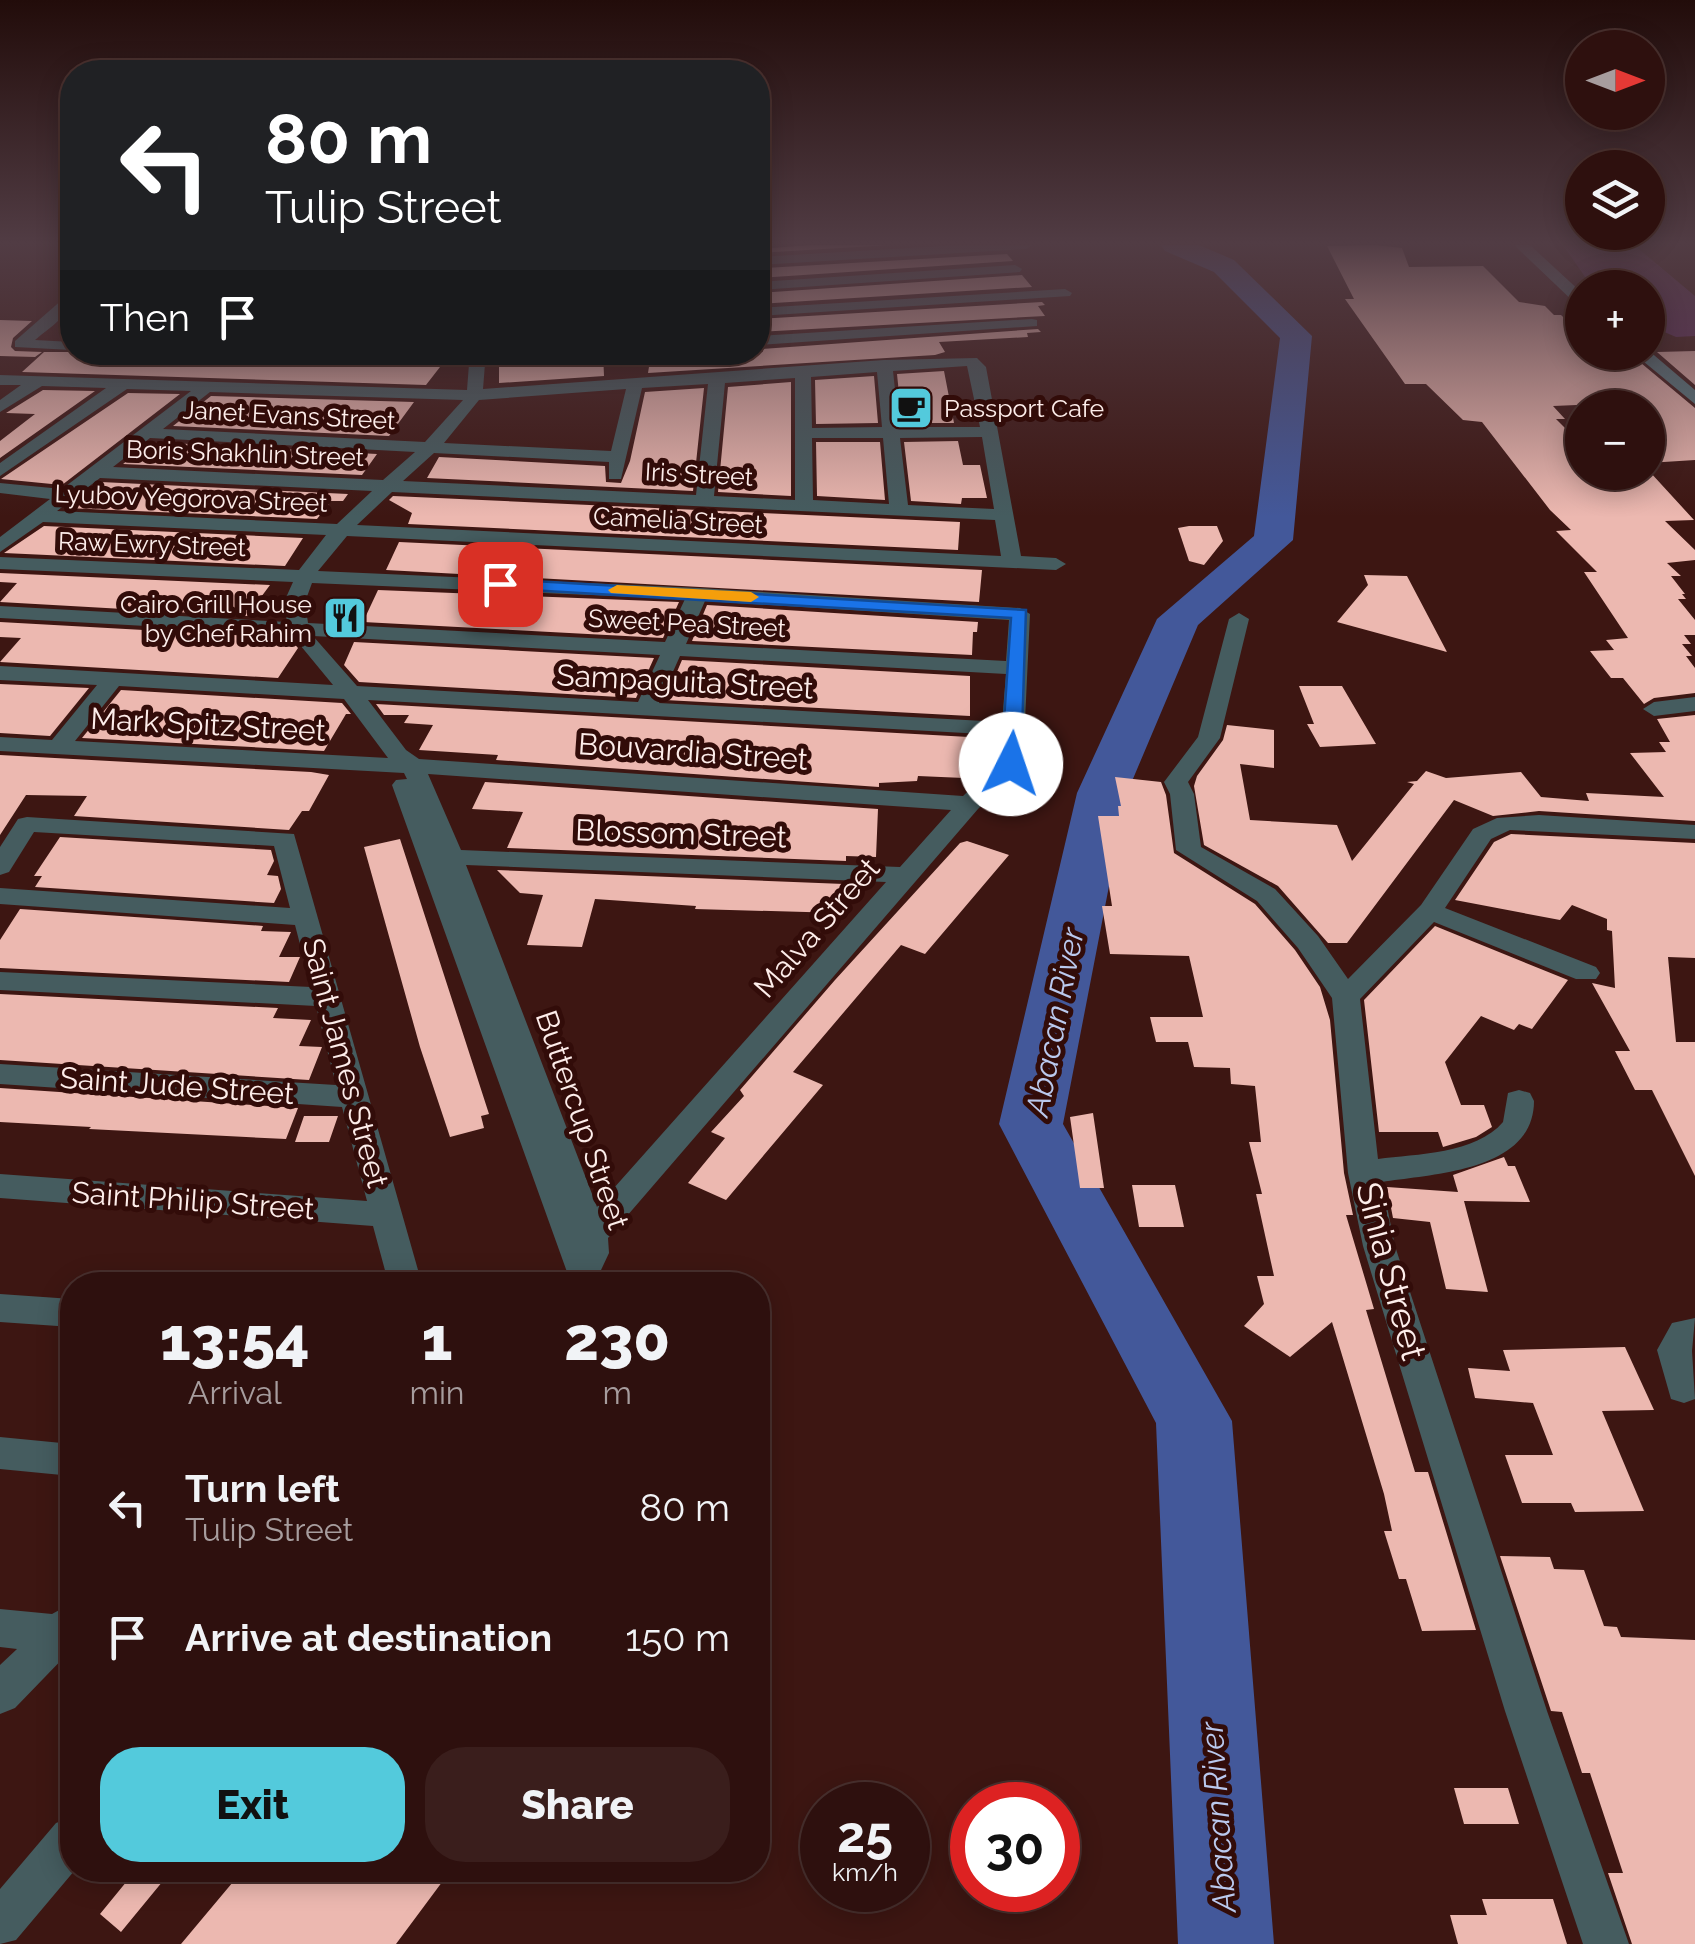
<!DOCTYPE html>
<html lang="en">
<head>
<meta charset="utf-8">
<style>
  :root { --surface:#2e100e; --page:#3a1e1c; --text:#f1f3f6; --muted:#a79d9e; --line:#49302e; --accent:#53cadc }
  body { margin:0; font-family:Raleway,sans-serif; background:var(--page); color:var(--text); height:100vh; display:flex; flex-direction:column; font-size:38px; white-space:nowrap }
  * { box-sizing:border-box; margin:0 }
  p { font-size:32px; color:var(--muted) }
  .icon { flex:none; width:55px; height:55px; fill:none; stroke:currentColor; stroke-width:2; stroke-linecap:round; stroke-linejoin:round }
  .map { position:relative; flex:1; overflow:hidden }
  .panel { position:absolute; left:60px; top:1272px; width:710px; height:610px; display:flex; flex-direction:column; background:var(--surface); border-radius:40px; box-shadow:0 5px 25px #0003,0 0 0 2px var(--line) }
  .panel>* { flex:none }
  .banner { position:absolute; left:60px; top:60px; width:710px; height:305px; border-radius:40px; box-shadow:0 5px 25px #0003,0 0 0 2px var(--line); background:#202124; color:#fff; overflow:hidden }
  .needle { width:65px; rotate:90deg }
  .tools { position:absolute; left:1565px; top:30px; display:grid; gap:20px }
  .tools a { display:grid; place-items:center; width:100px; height:100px; border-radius:50%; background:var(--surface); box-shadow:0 5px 25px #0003,0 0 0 2px var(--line); font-size:50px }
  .speed { position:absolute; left:800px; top:1782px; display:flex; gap:20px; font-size:50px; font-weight:700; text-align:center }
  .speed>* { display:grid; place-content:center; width:130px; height:130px; border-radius:50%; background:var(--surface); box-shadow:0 5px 25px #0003,0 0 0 2px var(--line); line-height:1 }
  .speed small { font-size:25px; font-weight:400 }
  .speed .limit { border:15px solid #d22; background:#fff; color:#111 }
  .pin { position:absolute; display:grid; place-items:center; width:85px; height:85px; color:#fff; margin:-42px; border-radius:20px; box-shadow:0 5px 15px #0006 }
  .me { position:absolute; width:110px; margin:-55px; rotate:4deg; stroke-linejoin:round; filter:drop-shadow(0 0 8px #0008) }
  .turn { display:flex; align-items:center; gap:35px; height:210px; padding:0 40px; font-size:45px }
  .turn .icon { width:130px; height:130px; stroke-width:2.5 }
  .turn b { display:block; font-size:70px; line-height:85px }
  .then { display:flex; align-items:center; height:95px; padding:0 40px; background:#0003; gap:20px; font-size:38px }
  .eta { display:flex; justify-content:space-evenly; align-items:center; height:170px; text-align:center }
  .eta b { font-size:60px; font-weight:800; line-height:70px }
  .cta { display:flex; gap:20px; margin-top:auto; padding:20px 40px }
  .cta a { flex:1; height:115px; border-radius:40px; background:var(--accent); color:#111; font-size:40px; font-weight:800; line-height:115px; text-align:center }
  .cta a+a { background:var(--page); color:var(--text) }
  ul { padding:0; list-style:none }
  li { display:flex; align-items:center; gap:30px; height:130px; padding:0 40px }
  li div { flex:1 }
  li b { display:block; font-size:38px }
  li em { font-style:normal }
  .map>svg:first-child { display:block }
  .green { fill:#5f2d5e }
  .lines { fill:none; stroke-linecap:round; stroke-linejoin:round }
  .river { fill:#43589a; fill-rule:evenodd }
  .building { fill:#ecb8b0 }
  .street { fill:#455c5f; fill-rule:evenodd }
  .secondary { fill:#567b81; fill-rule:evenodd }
  .route { fill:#1a73e8; stroke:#114b97; stroke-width:2.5 }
  .slow { fill:#f59e0b }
  .labels { text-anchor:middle; stroke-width:10; stroke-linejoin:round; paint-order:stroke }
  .far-poi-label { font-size:25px; fill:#fdedea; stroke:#320c09; text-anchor:start }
  .far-street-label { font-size:25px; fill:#fdedea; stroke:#320c09 }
  .street-label { font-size:30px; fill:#fdedea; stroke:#320c09 }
  .water-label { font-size:32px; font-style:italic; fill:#bac9ee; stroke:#320c09 }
  .near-street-label { font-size:35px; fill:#fdedea; stroke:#320c09 }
</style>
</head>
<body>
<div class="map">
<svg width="1695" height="1944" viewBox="0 0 1695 1944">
  <rect width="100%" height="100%" fill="#3d1612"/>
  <!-- green -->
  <path class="green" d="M1563,245H1634L1695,296V336L1676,337L1648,325V288L1592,287Z"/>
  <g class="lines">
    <!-- river -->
    <path class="river" d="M1161,245H1199L1234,260L1312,336L1293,540L1198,625L1127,793L1063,1124L1232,1421L1274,1944H1178L1156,1423L999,1124L1077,793L1157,619L1254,536L1280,338L1214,272L1165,251Z"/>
  </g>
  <!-- building -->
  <path class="building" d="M811,245H890L759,253L758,249Z
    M1375,245L1402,248L1409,267L1483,266L1519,302L1545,306L1554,315H1561L1582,335V352L1629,353L1695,408V460L1648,463V402L1553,406L1565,419H1556L1582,445V472H1650L1694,520L1665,521L1695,550V560L1667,563L1681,576H1671L1685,594H1682L1686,599H1678L1695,620V635H1684L1691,644H1682L1692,656H1686L1695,668V693L1654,698L1644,704L1623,678H1611L1590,651L1614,650L1606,640L1628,638L1584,572H1597L1556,531L1571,530L1550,510L1482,422L1463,420L1426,384H1405L1345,299H1354L1327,246Z
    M1007,254L1013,261L758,278V274L766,273L765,268Z
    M1022,275L1032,287L758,304V293Z
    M1042,302L1045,305L1038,306L1045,316L758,332V319Z
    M0,320L32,321L13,338L11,347L15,351L42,352L35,357L0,356Z
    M1038,329L1041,332L1027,333L1028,337L939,342L945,352L935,355L648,373L651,354L763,352L761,349Z
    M1695,351V385L1657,352Z
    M44,352H120L114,358L440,367L426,385L22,372Z
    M603,352L604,376L499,383V367L592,361Z
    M944,371L954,423H902L897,374Z
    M874,376L878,423L816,424L815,380Z
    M791,382V496L718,492L728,387Z
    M704,388L693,491L427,478L439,457L605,466L606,482L621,483L630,461L645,392Z
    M43,390L95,391L0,458V441L35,414L6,413Z
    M128,393L180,394L62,485L1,479Z
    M211,396L414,402L389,436L173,426Z
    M958,441L963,465H980L987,498H962L961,504L911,501L904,442Z
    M151,442L377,454L362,475L123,464Z
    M816,442H880L885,500L817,496Z
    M101,482L348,494L343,501H331L317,519L67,508Z
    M393,496L960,522L958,550L408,524L412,513L389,500Z
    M44,526L303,538L285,566L4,553Z
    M1189,526H1217L1223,541L1204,565L1189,561L1178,528Z
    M399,542L982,570L979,602L386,570Z
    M0,573L270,585L247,616L0,602L17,583L0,582Z
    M1364,575L1407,576L1447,652L1337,622L1368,585Z
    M378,590L679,602L663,638L363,622Z
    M707,605L978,622L977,632H973L972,655L692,641Z
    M0,622L289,638L298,648L278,678L0,662L21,638L0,637Z
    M354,642L654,658L636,698L359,682L344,665Z
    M682,660L970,676V716L665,700Z
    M0,684L89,688L50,736L0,733Z
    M1299,686H1342L1376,744L1320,747L1307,724H1314Z
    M121,690L342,703L351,714H346L324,751L82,738Z
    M376,704L969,737L967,760L964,778L918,776L917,781L879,783V787L496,760L498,755L419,750L433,725L404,723L409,715H384Z
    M1695,715V821L1539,811L1493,816L1454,800L1347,943H1328L1278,886L1204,845L1194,786L1197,776L1223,740L1227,725L1274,730V768L1240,764L1250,820L1337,825L1352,861L1414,784L1407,782L1417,781L1426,771L1446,778L1521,772L1541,797L1589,801L1586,793L1664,797L1630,753L1666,752L1659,742H1670L1657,719Z
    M0,755L311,772L329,775L309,811H302L289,830L74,816L87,796L26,795L0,835Z
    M1115,777L1161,782L1166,795L1174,853L1255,904L1295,950L1320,987L1330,1020L1344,1173L1353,1215H1346L1374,1309L1366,1310L1415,1472H1428L1476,1630L1422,1631L1406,1579H1399L1384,1531H1392L1384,1494L1332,1322L1290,1357L1244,1326L1264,1304L1257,1276H1274L1256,1194H1262L1249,1142H1261L1255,1086L1231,1084L1230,1068L1194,1067L1188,1042H1156L1150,1017H1203L1189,956L1110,954L1102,906H1112L1098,816H1119L1118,806H1121Z
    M485,782L878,809L876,857L846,856V861L507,848L523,812L472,809Z
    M1511,834L1695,843V958L1668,957L1676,1042H1695V1176L1652,1090H1635L1615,1051H1630L1592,983L1615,988L1612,931L1607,930V919L1572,905L1560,920L1455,900L1494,842Z
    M60,837L271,850L274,861L267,875L278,876L281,889L274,903L35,887L42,876H34Z
    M400,839L489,1114L481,1116L484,1128L450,1137L420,1047L364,847Z
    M967,841L1009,855L925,954L901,945L793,1072L823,1085L726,1200L688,1183L725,1138L711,1132L744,1096L740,1090L835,980L960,843Z
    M497,870L844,884L841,913L695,909L696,906L595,899L582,947L527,945L543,895L520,893Z
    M20,909L263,926L261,931L291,932L279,957H300L289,982L0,968V940Z
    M1435,926L1568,980L1532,1029L1519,1024L1514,1030L1481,1016L1445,1062L1461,1105H1484L1492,1127L1476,1137L1443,1147L1438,1132H1379L1364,1000Z
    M0,994L278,1008L273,1018L311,1020L299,1046L322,1047L309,1080L0,1060Z
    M0,1088L298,1108L286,1139L89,1129L91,1127L0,1122Z
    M1093,1113L1104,1188H1080L1070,1117Z
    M304,1116H338L329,1142H295Z
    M1504,1157L1508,1166H1515L1530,1202L1464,1201L1488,1292L1446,1289L1430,1222L1393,1218L1387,1187L1458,1192L1453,1175Z
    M1132,1185H1175L1184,1227H1139Z
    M1625,1347L1654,1410L1602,1411L1644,1511L1575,1512L1571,1503H1522L1505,1455H1553L1533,1403L1475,1398L1468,1368L1510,1371L1503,1350Z
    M1500,1556L1550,1557L1554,1569L1584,1570L1604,1626L1617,1627L1621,1637L1695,1640V1944H1632L1608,1873H1623L1590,1773H1582L1562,1712L1551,1711Z
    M1454,1788H1508L1519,1824H1464Z
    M136,1870H172L121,1932L100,1914Z
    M243,1870H451L396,1944H181Z
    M1482,1899H1553L1567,1944H1458L1450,1915H1487Z"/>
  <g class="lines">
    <!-- street -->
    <path class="street" d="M959,245H1033L1026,249L758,265V257Z
      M1015,265L1022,269L1020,272L758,290V282Z
      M1065,289L1072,293L1070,296L758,316V308Z
      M72,291C73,314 52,326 35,340L72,342V350L15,347V341Z
      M1032,319L1037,320V326L758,345V336Z
      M252,352H599L592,357L485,364L483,389L884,360L977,358L986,367L1021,556L1056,558L1066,564L1056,570L347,536L318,571L698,588L1020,608L1030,614L1023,764L978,809L608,1238L609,1253L594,1285H560L567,1272L392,785L396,780L407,779L404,773L0,751V737L52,740L97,685L0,680V666L333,685L291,634L0,618V606L287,622L284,602L293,582L0,569V557L299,570L326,535L43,522L0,552V537L50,499L0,493V483L62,489L191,391L127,389L0,476V463L106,388L42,386L0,412V400L21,385H0V375L467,390L469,364L259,357ZM967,366L980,427H899L893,371ZM877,372L882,427L812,428L811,377ZM795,378V500L714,496L725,383ZM708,384L696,495L403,481L434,453L609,462V479H621L642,388ZM626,389L611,451L444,443L479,400ZM210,392L463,400L425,442L163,429ZM982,437L994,509L908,505L900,438ZM150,438L415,452L383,480L113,467ZM812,438H883L889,504L813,500ZM100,478L372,491L337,524L57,511ZM392,492L995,520L1001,556L357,525ZM312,583L685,599L665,642L308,623L305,602ZM705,601L1009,620L1006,661L686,644ZM313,636L660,655L638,702L357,686ZM680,656L1006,674L1002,722L659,703ZM119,686L344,699L388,758L75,741ZM368,700L1001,735L999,762L963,796L419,759L406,750ZM428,774L951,810L900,867L461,850ZM466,865L886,882L597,1207Z
      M1239,613L1249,619L1220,738L1188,782L1194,794L1201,847L1275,889L1318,936L1348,979L1421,905L1473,829L1497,818L1539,815L1695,825V839L1510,830L1491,839L1445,908L1596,967L1600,973L1596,979H1576L1434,922L1360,999L1378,1159C1416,1154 1476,1154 1503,1122L1508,1093L1519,1090L1530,1093L1534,1101C1534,1171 1434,1174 1382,1182L1395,1246L1547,1711L1629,1944H1583L1505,1711L1363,1246L1348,1173L1332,998L1298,948L1257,901L1176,850L1170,794L1164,782L1198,737L1229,619Z
      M1695,697V711L1654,716L1643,709L1654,702Z
      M27,817L294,834L420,1277L416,1285H379L386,1274L373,1226L0,1198V1174L367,1201L342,1107L0,1084V1064L336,1085L316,1006L0,990V972L311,987L295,925L0,904V888L290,908L274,846L34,832L9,872L0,875V847L18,819Z
      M0,1294L72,1299V1327L0,1322Z
      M1695,1318L1692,1351L1695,1399L1684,1403L1671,1399L1657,1350L1672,1323Z
      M0,1437L72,1444V1476L0,1469Z
      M72,1603V1649L15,1708L0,1714V1665L17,1649L0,1647V1609L52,1614Z
      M72,1817L75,1870L16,1940L0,1944V1889L56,1823Z"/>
    <!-- secondary -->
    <path class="secondary" d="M1514,245H1530L1582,293V306L1576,304Z
      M1648,350L1695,390V404L1632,352Z"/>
  </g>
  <!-- sky -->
  <linearGradient id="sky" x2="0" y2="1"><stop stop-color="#220c0a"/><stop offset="0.47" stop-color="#513c44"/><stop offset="1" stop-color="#513c44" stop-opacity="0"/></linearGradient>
  <rect width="1695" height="517" fill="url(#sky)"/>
  <!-- route -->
  <path class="route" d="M500,579L1026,610L1021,764L1011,770L1001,764L1011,618L495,588L492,584Z"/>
  <!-- slow -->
  <path class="slow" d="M617,585L751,592L759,597L751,602L611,593L608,590Z"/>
  <!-- icons -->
  <defs>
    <symbol id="cafe-square" viewBox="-11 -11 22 22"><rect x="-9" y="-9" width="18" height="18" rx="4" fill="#53cadc" stroke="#320c09"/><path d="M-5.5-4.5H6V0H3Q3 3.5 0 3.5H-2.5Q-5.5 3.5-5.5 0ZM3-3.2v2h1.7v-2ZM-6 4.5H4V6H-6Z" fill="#111"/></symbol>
    <symbol id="restaurant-square" viewBox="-11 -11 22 22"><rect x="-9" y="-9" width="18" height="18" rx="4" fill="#53cadc" stroke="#320c09"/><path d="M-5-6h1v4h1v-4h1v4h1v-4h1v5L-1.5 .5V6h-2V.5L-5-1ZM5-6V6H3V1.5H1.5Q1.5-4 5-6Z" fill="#111"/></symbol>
  </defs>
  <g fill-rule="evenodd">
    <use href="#cafe-square" x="886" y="383" width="50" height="50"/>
    <use href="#restaurant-square" x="320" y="593" width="50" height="50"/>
  </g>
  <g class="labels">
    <!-- far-poi labels -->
    <g class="far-poi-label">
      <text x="944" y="417">Passport Cafe</text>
      <text x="312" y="613" text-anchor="end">Cairo Grill House<tspan x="312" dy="29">by Chef Rahim</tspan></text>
    </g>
    <!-- far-street labels -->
    <g class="far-street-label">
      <text transform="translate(289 415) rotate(3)" y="9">Janet Evans Street</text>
      <text transform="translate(245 453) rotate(2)" y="9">Boris Shakhlin Street</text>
      <text transform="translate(699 474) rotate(3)" y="9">Iris Street</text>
      <text transform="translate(191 498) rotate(2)" y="9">Lyubov Yegorova Street</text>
      <text transform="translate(678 520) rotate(3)" y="9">Camelia Street</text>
      <text transform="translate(152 544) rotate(2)" y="9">Raw Ewry Street</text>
      <text transform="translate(687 623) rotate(3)" y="9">Sweet Pea Street</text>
    </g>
    <!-- street labels -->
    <g class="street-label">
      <text transform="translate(685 682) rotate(3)" y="10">Sampaguita Street</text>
      <text transform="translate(208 725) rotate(3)" y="10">Mark Spitz Street</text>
      <text transform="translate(693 752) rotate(4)" y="10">Bouvardia Street</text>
      <text transform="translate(681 834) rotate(2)" y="10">Blossom Street</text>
      <text transform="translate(817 928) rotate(-49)" y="10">Malva Street</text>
      <text transform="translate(345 1063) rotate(75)" y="10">Saint James Street</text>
      <text transform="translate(177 1086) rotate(4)" y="10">Saint Jude Street</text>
      <text transform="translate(582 1120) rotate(71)" y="10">Buttercup Street</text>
      <text transform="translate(193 1201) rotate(4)" y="10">Saint Philip Street</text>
    </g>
    <!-- water labels -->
    <g class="water-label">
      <text transform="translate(1055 1022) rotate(-79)" y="11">Abacan River</text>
      <text transform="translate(1218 1817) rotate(-94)" y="11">Abacan River</text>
    </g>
    <!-- near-street labels -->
    <g class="near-street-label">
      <text transform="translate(1391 1271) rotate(75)" y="12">Sinia Street</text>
    </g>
  </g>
</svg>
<div class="tools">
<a><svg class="needle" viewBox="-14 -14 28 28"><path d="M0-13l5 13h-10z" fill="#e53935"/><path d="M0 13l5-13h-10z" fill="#a79d9e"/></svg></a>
<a><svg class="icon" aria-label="layers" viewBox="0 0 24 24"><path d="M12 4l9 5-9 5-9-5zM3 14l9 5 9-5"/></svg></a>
<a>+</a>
<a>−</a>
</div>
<div class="speed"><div>25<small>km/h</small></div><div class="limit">30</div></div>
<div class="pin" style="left:500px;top:584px;background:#d93025"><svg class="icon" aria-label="arrive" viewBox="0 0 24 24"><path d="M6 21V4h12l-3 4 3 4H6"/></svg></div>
<svg class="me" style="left:1011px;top:764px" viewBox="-20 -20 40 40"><circle r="19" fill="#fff"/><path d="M0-13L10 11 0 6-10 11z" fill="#1a73e8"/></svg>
<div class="banner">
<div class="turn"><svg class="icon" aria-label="left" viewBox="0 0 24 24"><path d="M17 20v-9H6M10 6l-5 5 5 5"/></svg><div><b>80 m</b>Tulip Street</div></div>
<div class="then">Then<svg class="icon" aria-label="arrive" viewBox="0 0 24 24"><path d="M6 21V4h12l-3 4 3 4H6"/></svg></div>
</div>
<section class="panel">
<div class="eta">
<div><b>13:54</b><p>Arrival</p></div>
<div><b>1</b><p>min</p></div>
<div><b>230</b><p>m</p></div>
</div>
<ul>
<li><svg class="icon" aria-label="left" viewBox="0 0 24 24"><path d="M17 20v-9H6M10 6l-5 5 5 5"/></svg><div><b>Turn left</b><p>Tulip Street</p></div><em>80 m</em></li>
<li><svg class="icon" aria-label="arrive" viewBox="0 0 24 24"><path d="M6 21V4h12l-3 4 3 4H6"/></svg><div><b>Arrive at destination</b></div><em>150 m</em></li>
</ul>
<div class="cta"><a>Exit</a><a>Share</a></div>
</section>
</div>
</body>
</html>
